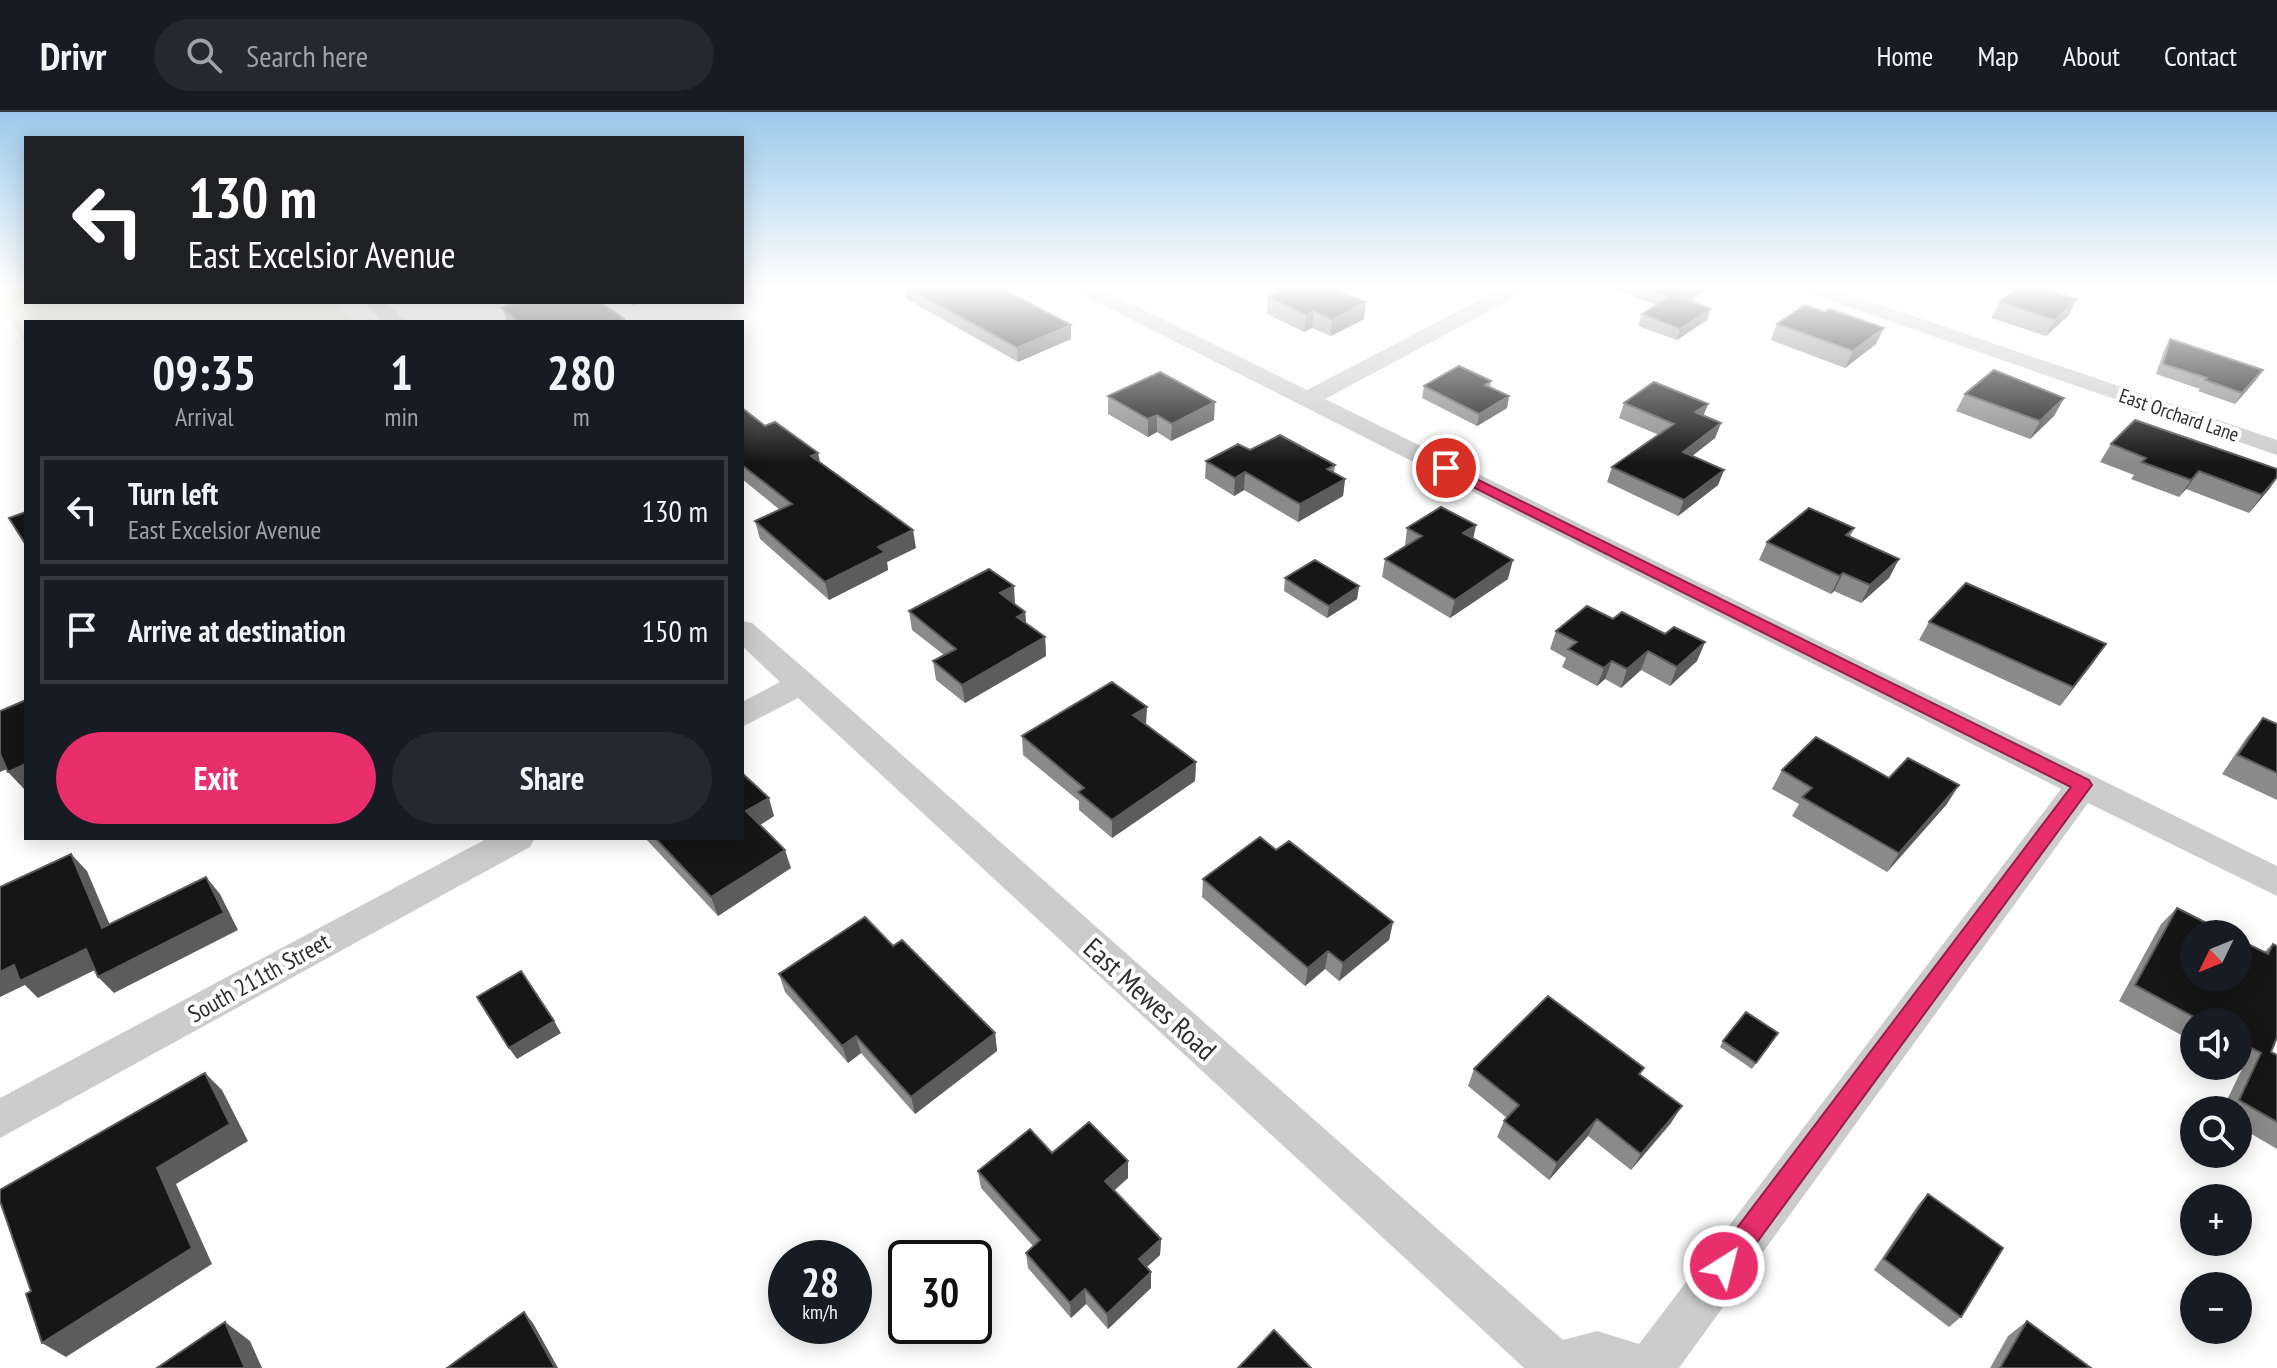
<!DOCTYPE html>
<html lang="en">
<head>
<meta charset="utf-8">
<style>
  :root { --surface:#171b24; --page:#242831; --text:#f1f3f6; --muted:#9ea1a6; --line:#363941; --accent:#e92e6c }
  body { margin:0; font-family:"PT Sans Narrow",sans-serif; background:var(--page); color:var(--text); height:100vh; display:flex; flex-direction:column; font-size:30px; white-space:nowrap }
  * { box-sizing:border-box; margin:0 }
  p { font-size:26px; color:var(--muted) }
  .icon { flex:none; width:44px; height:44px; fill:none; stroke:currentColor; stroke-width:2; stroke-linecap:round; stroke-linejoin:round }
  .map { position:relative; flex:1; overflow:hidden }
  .drawer { position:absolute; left:24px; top:208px; width:720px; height:520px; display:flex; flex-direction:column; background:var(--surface); border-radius:0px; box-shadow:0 4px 20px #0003 }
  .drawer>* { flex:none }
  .banner { position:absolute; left:24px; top:24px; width:720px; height:168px; border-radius:0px; box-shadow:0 4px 20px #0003; background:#202124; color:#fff; overflow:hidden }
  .needle { width:52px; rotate:227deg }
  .tools { position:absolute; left:2180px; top:808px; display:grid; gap:16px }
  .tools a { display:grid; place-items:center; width:72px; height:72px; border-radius:50%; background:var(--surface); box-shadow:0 4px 20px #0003; font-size:40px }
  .speed { position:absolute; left:768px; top:1128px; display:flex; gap:16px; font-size:40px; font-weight:700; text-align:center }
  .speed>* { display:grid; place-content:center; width:104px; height:104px; border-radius:50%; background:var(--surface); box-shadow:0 4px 20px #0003; line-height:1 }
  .speed small { font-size:20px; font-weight:400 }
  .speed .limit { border:4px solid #111; border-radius:12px; background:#fff; color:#111 }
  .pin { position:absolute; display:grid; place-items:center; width:68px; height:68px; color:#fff; margin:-34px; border:4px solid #fff; border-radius:50%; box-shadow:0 2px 8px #0007 }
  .me { position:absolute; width:88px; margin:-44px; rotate:36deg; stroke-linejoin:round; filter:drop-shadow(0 0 6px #0008) }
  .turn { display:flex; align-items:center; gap:28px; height:168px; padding:0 32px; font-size:36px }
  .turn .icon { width:104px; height:104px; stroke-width:2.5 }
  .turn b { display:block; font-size:56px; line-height:68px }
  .eta { display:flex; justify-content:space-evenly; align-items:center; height:136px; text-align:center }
  .eta b { font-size:48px; font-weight:700; line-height:56px }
  .action { display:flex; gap:16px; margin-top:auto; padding:16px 32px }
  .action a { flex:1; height:92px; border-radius:48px; background:var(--accent); color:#fff; font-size:32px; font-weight:700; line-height:92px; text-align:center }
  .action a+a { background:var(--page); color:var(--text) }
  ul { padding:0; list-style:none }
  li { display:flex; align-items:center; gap:24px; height:108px; margin:0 16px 12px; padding:0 16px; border:4px solid var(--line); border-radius:0px }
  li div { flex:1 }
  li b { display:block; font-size:30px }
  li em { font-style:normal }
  header { display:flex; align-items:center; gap:48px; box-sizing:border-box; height:112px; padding:0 40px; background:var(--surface); border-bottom:2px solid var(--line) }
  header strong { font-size:38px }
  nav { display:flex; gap:44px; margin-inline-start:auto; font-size:28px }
  .search { width:560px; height:72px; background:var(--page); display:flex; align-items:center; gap:20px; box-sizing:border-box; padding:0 28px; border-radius:44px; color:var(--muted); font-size:30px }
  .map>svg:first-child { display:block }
  .green { fill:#e9ecdc }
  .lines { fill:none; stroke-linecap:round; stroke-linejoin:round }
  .street { fill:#ccc; fill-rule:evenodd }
  .wall { fill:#8a8a8a }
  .shaded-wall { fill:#5c5c5c }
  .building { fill:#161616; stroke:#5c5c5c; stroke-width:2 }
  .route { fill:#e92e6c; stroke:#971e46; stroke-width:2 }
  .labels { text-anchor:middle; stroke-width:8; stroke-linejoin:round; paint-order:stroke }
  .far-street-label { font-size:20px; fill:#2f2f2f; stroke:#fff }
  .street-label { font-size:24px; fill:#2f2f2f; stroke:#fff }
  .near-street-label { font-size:28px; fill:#2f2f2f; stroke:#fff }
</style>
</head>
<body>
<header>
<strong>Drivr</strong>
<div class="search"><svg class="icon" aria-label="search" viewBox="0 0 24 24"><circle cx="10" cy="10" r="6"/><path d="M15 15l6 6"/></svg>Search here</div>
<nav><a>Home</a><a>Map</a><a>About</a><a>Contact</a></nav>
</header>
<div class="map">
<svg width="2277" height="1256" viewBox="0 0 2277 1256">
  <rect width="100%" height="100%" fill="#fff"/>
  <!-- green -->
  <path class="green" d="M0,175H26V190H334L355,210H26V232L0,193Z"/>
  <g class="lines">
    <!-- street -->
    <path class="street" d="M1072,175H1097L1307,278L1505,175H1530L1527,179L1325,287L2277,754V784L2088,691L1679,1256H1524L798,586L742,615V590L780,570L742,534V509L752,511L813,564L1563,1228L1597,1219L1639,1232L2061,677L1075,179Z
      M1799,175H1828L2277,328V343L1802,179Z
      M364,190H386L407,210H383Z
      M488,726H535L530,735L0,1026V986Z"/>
  </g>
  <!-- wall -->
  <path class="wall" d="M905,175H999L1071,213V227L1018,250L907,187Z
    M1608,175H1711L1689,189L1711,197L1707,208L1677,228L1638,214L1642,202L1657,193Z
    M1268,185L1364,207L1331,224L1312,216L1304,220L1267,202Z
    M2000,190L2068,204L2046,224L1991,206Z
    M502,196L624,207V210H507Z
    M1825,200L1876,232L1845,256L1771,228L1777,212Z
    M2170,227L2256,268L2235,292L2198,279L2200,277L2156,262L2164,238Z
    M1491,269L1490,275L1509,284L1507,296L1477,314L1422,286L1424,274Z
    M1965,282L2064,286L2054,304L2030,327L1956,299Z
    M1108,284L1214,308L1171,329L1157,320L1148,325L1108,302Z
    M1624,291L1708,292L1703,304L1721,311L1715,326L1692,344L1724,358L1718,373L1678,404L1607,370L1612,355L1659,323L1619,306Z
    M742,296L765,314L820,351L916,436L887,450L888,458L829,488L760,427L755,409L780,398L742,367Z
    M2111,332L2270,376L2249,401L2186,377L2179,385L2131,367L2134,363L2100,350Z
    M1250,338L1335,353L1334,361L1345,367L1343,384L1298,410L1244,378L1234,384L1205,366L1206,349Z
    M1476,413L1473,427L1508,467L1450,506L1382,465L1385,447L1405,434L1407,416Z
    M1854,416L1850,425L1899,447L1889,466L1861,491L1834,479L1831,482L1759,448L1767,430Z
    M1285,466L1359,474L1357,487L1327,506L1284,479Z
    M1015,492L1025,500L1026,511L1045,525L1046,544L965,591L936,568L933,549L944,543L912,518L909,499Z
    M1613,507L1665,522L1705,530L1697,549L1670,574L1641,558L1621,576L1605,567L1597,574L1562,555L1566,546L1550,537L1556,519Z
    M1929,510L2106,532L2060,594L1919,528Z
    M2263,606L2277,612V688L2222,662L2247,625Z
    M1146,613L1196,650L1195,669L1112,726L1079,698V689L1023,643L1022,624Z
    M1782,658L1889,666L1947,692L1887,760L1792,704L1799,692L1772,677Z
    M742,664L774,704L760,713L791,756L718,804L645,726H742Z
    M1276,738L1393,810L1389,828L1339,869L1325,857L1305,874L1202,785L1203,767Z
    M2177,796L2264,840L2273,832L2271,940L2277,943V1037L2238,1014V998H2222L2242,957L2237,954H2238V910H2194V930L2119,889L2161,812Z
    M893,834L995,921L997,939L915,1002L861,941L848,951L785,880L779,862Z
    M1778,921L1752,957L1720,935L1723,929Z
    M1474,957L1640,963L1671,1011L1631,1058L1588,1024L1549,1068L1497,1025L1504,1009L1507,1006L1468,974Z
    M1052,1041L1128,1066L1114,1078L1161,1127L1160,1143L1147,1155L1151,1160V1176L1108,1217L1086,1192L1071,1206L1028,1156L1026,1141L1033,1134L981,1076L978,1059Z
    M1928,1082L1961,1205L1949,1215L1874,1158L1918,1093Z
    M2027,1209L2091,1256H1990L2008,1224Z"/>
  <!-- shaded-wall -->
  <path class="shaded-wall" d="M1698,175H1711L1677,197L1680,185Z
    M2077,187L2068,204L2046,224L2055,208Z
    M631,190H645L632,194Z
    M1366,190L1364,207L1331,224L1332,208Z
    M1711,197L1707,208L1677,228L1680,217Z
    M1314,199L1312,216L1304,220L1306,203Z
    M1071,213V227L1018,250L1017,236Z
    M1884,216L1876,232L1845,256L1853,239Z
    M2263,258L2256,268L2235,292L2242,281Z
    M1509,284L1507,296L1477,314L1479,302Z
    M2064,286L2054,304L2030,327L2040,309Z
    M1215,290L1214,308L1171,329L1172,312Z
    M1708,292L1702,307L1695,300Z
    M1157,303V320L1148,325V307Z
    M1721,311L1715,326L1678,355L1683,340Z
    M818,341L822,359L811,344Z
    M1724,358L1718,373L1678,404L1684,388Z
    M2199,359L2186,377L2179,385L2191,368Z
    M1245,360L1244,378L1234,384L1235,366Z
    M2277,366L2270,376L2249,401L2262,383Z
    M1345,367L1343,384L1298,410L1300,392Z
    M1476,413L1472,432L1463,421Z
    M913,418L916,436L887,450L888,458L829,488L825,470L878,435Z
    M1899,447L1889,466L1861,491L1870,473Z
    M1513,448L1508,467L1450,506L1455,488Z
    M1843,461L1834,479L1831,482L1840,464Z
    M1014,474L1015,492L1000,481Z
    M1359,474L1357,487L1327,506L1329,494Z
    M1025,500L1027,518L1017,505Z
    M1045,525L1046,544L965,591L962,573Z
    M1705,530L1697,549L1670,574L1677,555Z
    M2106,532L2093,551L2060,594L2073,575Z
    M1648,539L1641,558L1621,576L1627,557Z
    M1612,549L1605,567L1597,574L1604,556Z
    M1147,595L1146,614L1133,603Z
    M0,639L14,654L0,660Z
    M1196,650L1195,669L1112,726V708Z
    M26,652V678H25L8,660Z
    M1959,673L1947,692L1887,760L1899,741Z
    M769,686L774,704L752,718L746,699Z
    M785,738L791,756L718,804L711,785Z
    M71,742L87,759L118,832L102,816Z
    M206,765L220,782L238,818L114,881L98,865Z
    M1393,810L1389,828L1339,869L1343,851Z
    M86,837L103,854L38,886L25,873L0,885V860L14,853Z
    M1328,839L1325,857L1305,874L1308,856Z
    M554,909L561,921L517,947L509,936Z
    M995,921L997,939L915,1002L911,985Z
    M856,924L861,941L848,951L842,934Z
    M205,961L222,978L248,1029L176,1072L212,1152L66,1245L42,1231L157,1056Z
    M1682,994L1671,1011L1631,1058L1641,1042Z
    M1597,1007L1588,1024L1549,1068L1557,1051Z
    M1128,1049V1066L1106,1086L1105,1069Z
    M1161,1127L1160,1143L1139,1162V1147Z
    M1151,1160V1176L1108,1217L1107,1202Z
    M1085,1177L1086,1192L1071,1206L1070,1191Z
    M524,1200L533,1211L558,1256H555Z
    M225,1210L250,1229L262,1256H245Z"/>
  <!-- building -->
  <path class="building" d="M906,175H999L1071,213L1017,236Z
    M1290,175H1329L1366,190L1332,208L1314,199L1306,203L1268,185Z
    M1640,175H1698L1680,185L1711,197L1680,217L1642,202L1669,185Z
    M2019,175H2035L2077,187L2055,208L2000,190Z
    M520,190H600L624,207L616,210H519L502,196Z
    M1805,193L1825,200L1830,197L1884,216L1853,239L1777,212Z
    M2170,227L2263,258L2242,281L2205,268L2207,266L2163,252Z
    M1459,254L1491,269L1485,273L1509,284L1479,302L1424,274Z
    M1994,258L2064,286L2040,309L1965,282Z
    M1160,260L1215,290L1172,312L1157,303L1148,307L1108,284Z
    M1654,270L1708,292L1695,300L1721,311L1683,340L1724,358L1684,388L1612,355L1674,312L1624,291Z
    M742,296L765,314L775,310L818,341L811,344L913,418L878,435L885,440L825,470L755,409L792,392L742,353Z
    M2135,308L2277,357V365L2262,383L2199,359L2191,368L2142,350L2146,346L2111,332Z
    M1280,323L1335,353L1327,357L1345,367L1300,392L1245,360L1235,366L1206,349L1238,332L1250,338Z
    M1441,395L1476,413L1463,421L1513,448L1455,488L1385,447L1422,424L1407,416Z
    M1809,396L1854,416L1846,423L1899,447L1870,473L1843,461L1840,464L1767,430Z
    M26,400V433L9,406Z
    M1315,448L1359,474L1329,494L1285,466Z
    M989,457L1014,474L1000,481L1025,500L1017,505L1045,525L962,573L933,549L956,537L909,499Z
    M1966,471L2106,532L2073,575L1929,510Z
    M1587,494L1613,507L1622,500L1665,522L1674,515L1705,530L1677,555L1648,539L1627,557L1612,549L1604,556L1568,537L1577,530L1556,519Z
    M1112,570L1147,595L1133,603L1196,650L1112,708L1078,680L1084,676L1022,624Z
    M26,588V652L8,660L0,642V599Z
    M2263,606L2277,612V661L2238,643Z
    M1816,625L1889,666L1908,646L1959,673L1899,741L1802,685L1812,676L1782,658Z
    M744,663L769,686L746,699L785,738L711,785L655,726H742V664Z
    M1260,725L1276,738L1289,729L1393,810L1343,851L1328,839L1308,856L1203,767Z
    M71,742L102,816L206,765L224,801L98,865L86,837L20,869L14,853L0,860V775Z
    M2177,796L2228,822H2194V866H2238V827L2268,842L2273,832L2277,834V925L2271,940L2277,943V1010L2239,988L2261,941L2238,929V910H2203L2135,873Z
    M865,805L893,834L902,828L995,921L911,985L856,924L842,934L779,862Z
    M521,859L554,909L509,936L477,885Z
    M1548,884L1644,956L1639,962L1682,994L1641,1042L1597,1007L1557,1051L1504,1009L1519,993L1474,957Z
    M1746,900L1778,921L1756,951L1723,929Z
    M205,961L230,1012L157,1056L192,1136L42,1231L26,1182L31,1179L0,1089V1078Z
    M1089,1010L1128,1049L1105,1069L1161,1127L1139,1147L1151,1160L1107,1202L1085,1177L1070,1191L1026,1141L1040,1128L978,1059L1030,1017L1052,1041Z
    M1928,1082L2003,1136L1961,1205L1884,1147Z
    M524,1200L555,1256H447Z
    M2027,1209L2091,1256H2000Z
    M225,1210L245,1256H157Z
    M1274,1218L1311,1256H1238Z"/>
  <!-- sky -->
  <linearGradient id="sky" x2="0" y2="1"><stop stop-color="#9bc9ea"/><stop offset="0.5" stop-color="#fff"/><stop offset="1" stop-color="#fff" stop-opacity="0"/></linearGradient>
  <rect width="2277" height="350" fill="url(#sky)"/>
  <!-- route -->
  <path class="route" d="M1446,352L2089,668L2092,673L1733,1163L1724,1167L1715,1163L1712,1154L1715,1145L2071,675L1441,359V353Z"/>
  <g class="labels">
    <!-- far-street labels -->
    <g class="far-street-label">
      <text transform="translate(2179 303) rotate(19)" y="7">East Orchard Lane</text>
    </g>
    <!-- street labels -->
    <g class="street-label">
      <text transform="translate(259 866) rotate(-29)" y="8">South 211th Street</text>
    </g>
    <!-- near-street labels -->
    <g class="near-street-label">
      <text transform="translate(1150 887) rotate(42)" y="10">East Mewes Road</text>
    </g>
  </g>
</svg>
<div class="tools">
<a><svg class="needle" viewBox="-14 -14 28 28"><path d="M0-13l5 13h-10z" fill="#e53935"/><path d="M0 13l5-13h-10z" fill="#9ea1a6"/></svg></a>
<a><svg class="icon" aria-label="sound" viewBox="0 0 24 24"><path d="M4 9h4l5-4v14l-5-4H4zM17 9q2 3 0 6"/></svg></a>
<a><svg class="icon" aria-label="search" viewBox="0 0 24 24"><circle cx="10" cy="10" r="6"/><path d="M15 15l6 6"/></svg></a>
<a>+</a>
<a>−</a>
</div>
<div class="speed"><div>28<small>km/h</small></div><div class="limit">30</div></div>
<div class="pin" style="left:1446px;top:356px;background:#d93025"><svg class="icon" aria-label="arrive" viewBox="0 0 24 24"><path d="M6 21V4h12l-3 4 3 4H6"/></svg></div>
<svg class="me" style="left:1724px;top:1154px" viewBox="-20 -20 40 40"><circle r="17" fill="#e92e6c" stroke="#fff" stroke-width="3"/><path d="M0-11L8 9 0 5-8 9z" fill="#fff"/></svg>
<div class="banner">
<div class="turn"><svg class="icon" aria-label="left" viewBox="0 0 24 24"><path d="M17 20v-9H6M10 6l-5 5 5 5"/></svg><div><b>130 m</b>East Excelsior Avenue</div></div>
</div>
<section class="drawer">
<div class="eta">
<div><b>09:35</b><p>Arrival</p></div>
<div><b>1</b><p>min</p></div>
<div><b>280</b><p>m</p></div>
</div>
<ul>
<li><svg class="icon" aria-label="left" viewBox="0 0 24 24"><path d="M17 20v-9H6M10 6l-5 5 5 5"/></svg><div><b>Turn left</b><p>East Excelsior Avenue</p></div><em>130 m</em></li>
<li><svg class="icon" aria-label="arrive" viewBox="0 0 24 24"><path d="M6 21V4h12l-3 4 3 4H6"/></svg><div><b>Arrive at destination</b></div><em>150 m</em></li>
</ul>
<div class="action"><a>Exit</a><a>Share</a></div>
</section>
</div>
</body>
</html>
